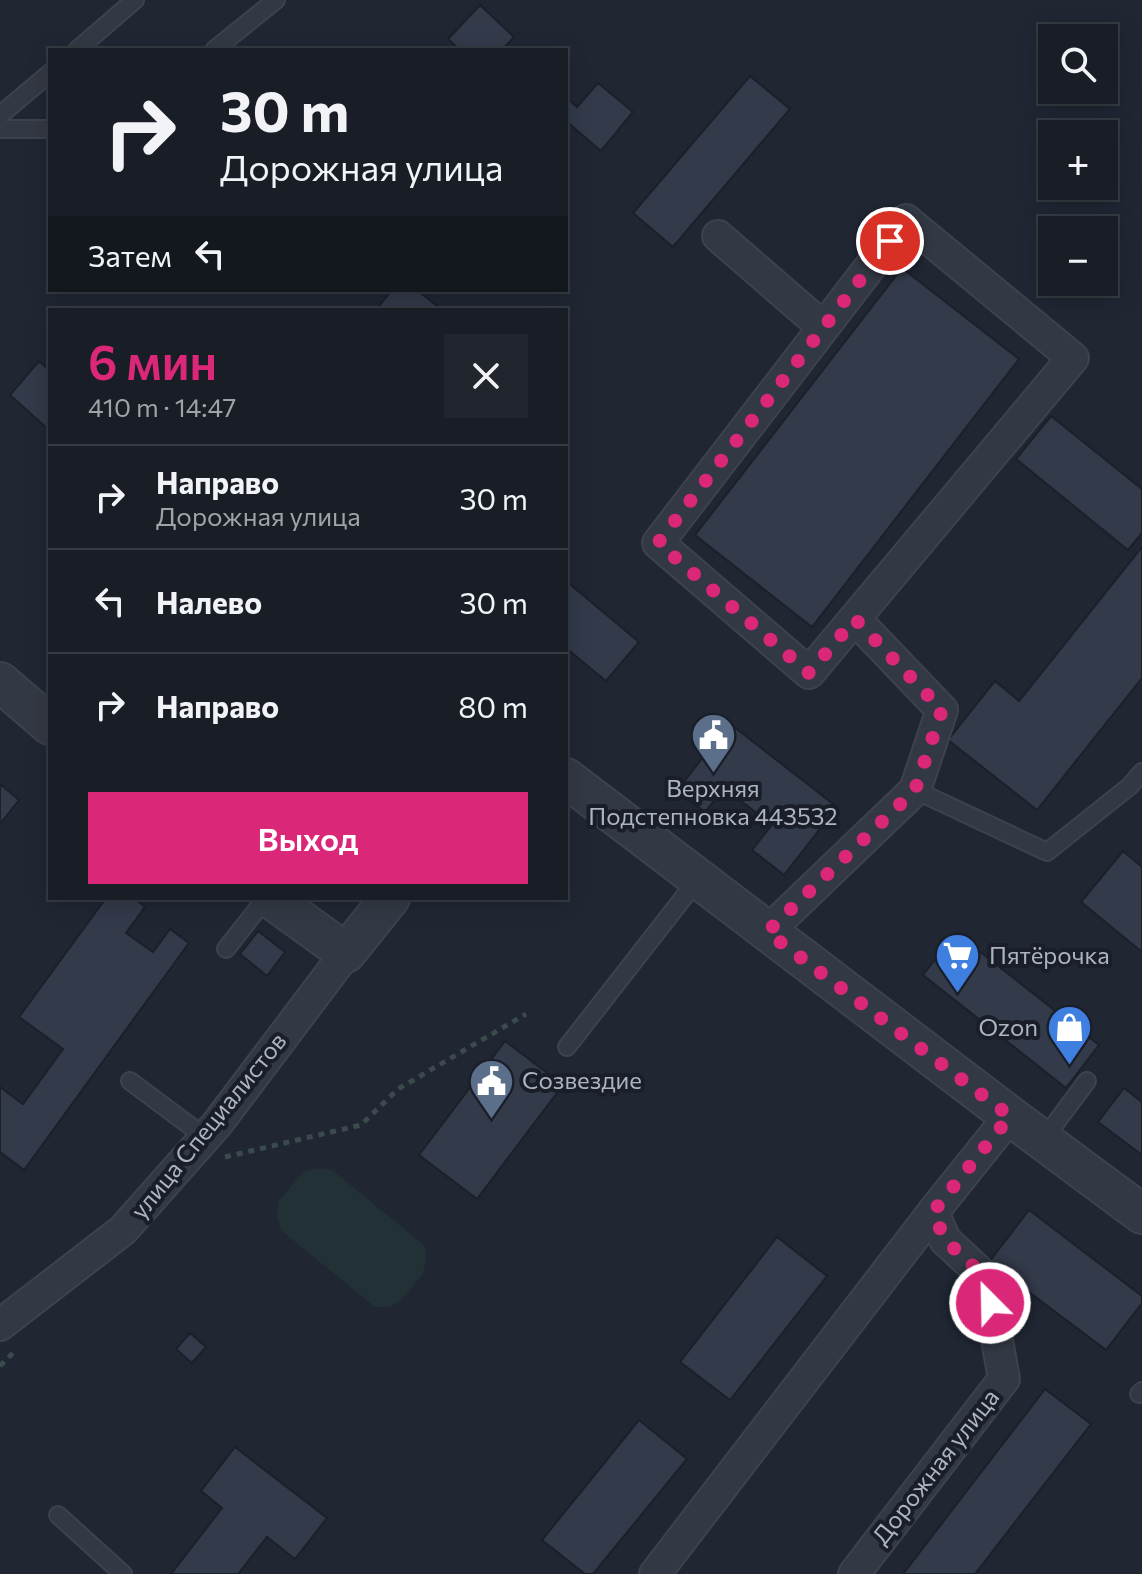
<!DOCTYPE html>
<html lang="ru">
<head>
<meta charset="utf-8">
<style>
  :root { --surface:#181d26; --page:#21262e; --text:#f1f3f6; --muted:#9fa2a7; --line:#363b43; --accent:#db2777 }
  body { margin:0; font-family:Commissioner,sans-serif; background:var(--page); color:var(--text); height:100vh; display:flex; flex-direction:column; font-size:30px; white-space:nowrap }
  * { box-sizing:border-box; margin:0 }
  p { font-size:26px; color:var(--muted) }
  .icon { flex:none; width:44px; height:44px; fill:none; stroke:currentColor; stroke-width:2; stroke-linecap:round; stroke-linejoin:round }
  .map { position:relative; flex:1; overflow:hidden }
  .drawer { position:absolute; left:48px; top:308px; width:520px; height:592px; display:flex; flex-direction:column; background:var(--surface); border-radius:0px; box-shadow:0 4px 20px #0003,0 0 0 2px var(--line) }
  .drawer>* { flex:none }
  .top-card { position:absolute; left:48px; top:48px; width:520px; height:244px; border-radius:0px; box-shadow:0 4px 20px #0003,0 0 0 2px var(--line); background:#181d26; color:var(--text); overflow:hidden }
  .fabs { position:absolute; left:1038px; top:24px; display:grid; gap:16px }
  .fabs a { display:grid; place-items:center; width:80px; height:80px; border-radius:0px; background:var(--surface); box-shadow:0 4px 20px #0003,0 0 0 2px var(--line); font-size:40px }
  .pin { position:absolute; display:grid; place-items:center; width:68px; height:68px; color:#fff; margin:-34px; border:4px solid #fff; border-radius:50%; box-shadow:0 2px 8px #0007 }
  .me { position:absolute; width:88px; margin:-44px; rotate:337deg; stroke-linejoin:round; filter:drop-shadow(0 0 6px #0008) }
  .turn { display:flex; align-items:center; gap:28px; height:168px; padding:0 40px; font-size:36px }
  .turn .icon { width:104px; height:104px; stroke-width:2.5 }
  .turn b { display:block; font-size:56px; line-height:68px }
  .then { display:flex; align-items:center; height:76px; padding:0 40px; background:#0003; gap:16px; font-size:30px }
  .round { display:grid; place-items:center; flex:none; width:84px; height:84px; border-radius:0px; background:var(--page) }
  .head { display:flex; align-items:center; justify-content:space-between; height:136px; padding:0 40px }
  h1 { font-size:48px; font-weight:600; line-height:60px; color:var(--accent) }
  .action { display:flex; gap:16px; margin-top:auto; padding:16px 40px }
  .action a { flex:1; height:92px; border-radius:0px; background:var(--accent); color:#fff; font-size:32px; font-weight:600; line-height:92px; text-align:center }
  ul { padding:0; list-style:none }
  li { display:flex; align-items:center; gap:24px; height:104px; padding:0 40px; border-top:2px solid var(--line) }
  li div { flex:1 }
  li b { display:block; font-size:30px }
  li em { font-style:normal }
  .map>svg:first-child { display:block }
  .green { fill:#223135 }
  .building { fill:#333a4a; stroke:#1b202b; stroke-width:2 }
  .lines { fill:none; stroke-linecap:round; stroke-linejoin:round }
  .service-casing { stroke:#3d424e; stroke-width:20 }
  .minor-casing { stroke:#3d424e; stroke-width:34 }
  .tertiary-casing { stroke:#3d424e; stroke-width:42 }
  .path { stroke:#3b4a4d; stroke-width:5; stroke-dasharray:6 6; stroke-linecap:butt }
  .service { stroke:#333944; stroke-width:16 }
  .minor { stroke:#333944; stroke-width:30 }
  .tertiary { stroke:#333944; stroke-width:38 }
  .route { stroke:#db2777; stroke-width:14; stroke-dasharray:0 25.2 }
  .labels { text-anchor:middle; stroke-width:8; stroke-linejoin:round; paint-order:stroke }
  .poi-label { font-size:24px; fill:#adb3c1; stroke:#191e29; text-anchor:start }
  .street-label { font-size:24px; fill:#adb3c1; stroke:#191e29 }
</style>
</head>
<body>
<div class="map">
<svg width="1142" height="1574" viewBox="0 0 1142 1574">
  <rect width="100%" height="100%" fill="#202733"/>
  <!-- green -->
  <path class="green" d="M317,1168L332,1170L425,1246L426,1258L423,1274L401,1300L389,1307H375L282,1231L277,1217L279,1201L303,1172Z"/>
  <!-- building -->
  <path class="building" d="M480,5L514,37L502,50H460L448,39Z
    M750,76L790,109L673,247L633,213Z
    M598,83L633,112L601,151L566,121V103L569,100L577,107Z
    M902,268L1019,359L812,627L695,535Z
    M392,290H417L442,310H376Z
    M39,361L50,371V431L10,395Z
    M1051,416L1142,489V533L1128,550L1016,459Z
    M1142,547V678L1037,810L948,740L995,681L1019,701Z
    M566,581L639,642L606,681L566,648Z
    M729,723L837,807L784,875L752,850L772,825L724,788L705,812L677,791Z
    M0,784L19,800L0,824Z
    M1123,851L1142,867V952L1081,902Z
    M106,898H134L145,907L126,933L153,952L170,929L189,943L24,1170L0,1152V1087L23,1104L63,1049L19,1017Z
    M258,931L285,952L267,976L240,954Z
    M956,933L1099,1045L1066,1088L923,975Z
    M505,1041L563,1085L477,1199L419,1155Z
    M1124,1088L1142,1102V1155L1098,1122Z
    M1029,1210L1142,1296V1303L1106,1350L989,1262Z
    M777,1237L827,1276L730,1400L680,1362Z
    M190,1333L206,1347L192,1363L176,1349Z
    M1045,1389L1091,1424L975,1574H903Z
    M639,1420L687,1459L593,1574H585L542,1540Z
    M235,1447L327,1518L295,1559L267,1537L238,1574H171L222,1508L201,1491Z"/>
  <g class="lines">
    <defs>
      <path id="service" d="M77,50L135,0
        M214,50L276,0
        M0,115L50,73
        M0,129H50
        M915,790L1047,852L1130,786L1142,772
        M226,949L266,898
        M567,1047L698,879
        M130,1081L205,1137
        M1043,1140L1087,1081
        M1139,1394L1142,1391
        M58,1515L123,1574"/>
      <path id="minor" d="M906,220L1073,358L809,673L658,543Z
        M718,236L823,327
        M767,932L915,790L942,710L855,619
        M0,1325L123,1230L217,1124L346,953
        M655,1574L933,1212
        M854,1574L1004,1379L986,1278L945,1240L933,1212L1010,1116"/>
      <path id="tertiary" d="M0,682L50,725
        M566,778L1010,1116L1142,1214
        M270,898L346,953L390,898"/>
    </defs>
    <!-- service casing -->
    <use href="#service" class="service-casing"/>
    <!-- minor casing -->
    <use href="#minor" class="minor-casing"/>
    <!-- tertiary casing -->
    <use href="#tertiary" class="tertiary-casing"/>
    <!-- path -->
    <path class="path" d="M225,1157L361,1125L398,1089L526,1014
      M0,1366L17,1349"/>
    <!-- service -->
    <use href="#service" class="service"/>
    <!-- minor -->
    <use href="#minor" class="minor"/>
    <!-- tertiary -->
    <use href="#tertiary" class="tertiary"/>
  </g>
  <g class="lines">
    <!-- route -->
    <path class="route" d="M890,241L658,543L809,673L855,619L942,710L915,790L767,932L1010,1116L933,1212L945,1240L986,1278L990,1303"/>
  </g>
  <!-- icons -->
  <defs>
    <symbol id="civic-pin" viewBox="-11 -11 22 30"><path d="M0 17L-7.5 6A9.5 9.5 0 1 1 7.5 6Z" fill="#5c6f8a" stroke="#191e29"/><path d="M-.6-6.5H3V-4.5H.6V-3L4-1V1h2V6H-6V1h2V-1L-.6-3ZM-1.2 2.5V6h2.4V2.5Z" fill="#fff"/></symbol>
    <symbol id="supermarket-pin" viewBox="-11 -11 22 30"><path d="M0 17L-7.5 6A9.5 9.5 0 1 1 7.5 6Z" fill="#3f7fe0" stroke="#191e29"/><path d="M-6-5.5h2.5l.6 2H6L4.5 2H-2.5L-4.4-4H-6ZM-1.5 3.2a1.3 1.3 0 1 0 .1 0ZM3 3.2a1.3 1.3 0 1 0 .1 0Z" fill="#fff"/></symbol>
    <symbol id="shop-pin" viewBox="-11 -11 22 30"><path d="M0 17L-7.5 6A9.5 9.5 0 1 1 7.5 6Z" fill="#3f7fe0" stroke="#191e29"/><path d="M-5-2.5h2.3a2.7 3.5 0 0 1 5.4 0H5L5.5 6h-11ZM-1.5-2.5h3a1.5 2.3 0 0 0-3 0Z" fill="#fff"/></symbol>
  </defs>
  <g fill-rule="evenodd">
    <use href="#civic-pin" x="688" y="710" width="51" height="69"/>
    <use href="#supermarket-pin" x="932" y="930" width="51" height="69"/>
    <use href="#shop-pin" x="1044" y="1002" width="51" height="69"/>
    <use href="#civic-pin" x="466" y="1056" width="51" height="69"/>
  </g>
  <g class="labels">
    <!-- poi labels -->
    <g class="poi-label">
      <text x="713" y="797" text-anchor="middle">Верхняя<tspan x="713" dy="28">Подстепновка 443532</tspan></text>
      <text x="989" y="964">Пятёрочка</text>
      <text x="1038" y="1036" text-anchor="end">Ozon</text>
      <text x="522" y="1089">Созвездие</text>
    </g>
    <!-- street labels -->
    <g class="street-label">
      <text transform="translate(209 1126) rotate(-51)" y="8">улица Специалистов</text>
      <text transform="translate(936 1467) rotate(-52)" y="8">Дорожная улица</text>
    </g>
  </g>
</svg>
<div class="fabs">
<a><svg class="icon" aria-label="search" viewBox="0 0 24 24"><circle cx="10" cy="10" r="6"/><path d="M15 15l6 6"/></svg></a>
<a>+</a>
<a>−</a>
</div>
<div class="pin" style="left:890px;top:241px;background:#d93025"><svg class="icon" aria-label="arrive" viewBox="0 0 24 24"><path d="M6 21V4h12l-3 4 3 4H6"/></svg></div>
<svg class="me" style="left:990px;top:1303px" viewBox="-20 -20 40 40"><circle r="17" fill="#db2777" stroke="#fff" stroke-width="3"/><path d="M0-11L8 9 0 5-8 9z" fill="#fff"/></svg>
<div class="top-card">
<div class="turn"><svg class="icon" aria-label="right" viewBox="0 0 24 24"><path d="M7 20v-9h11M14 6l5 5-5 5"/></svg><div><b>30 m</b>Дорожная улица</div></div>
<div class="then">Затем<svg class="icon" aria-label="left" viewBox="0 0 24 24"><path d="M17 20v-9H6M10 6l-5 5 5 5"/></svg></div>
</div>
<section class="drawer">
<div class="head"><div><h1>6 мин</h1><p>410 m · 14:47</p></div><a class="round"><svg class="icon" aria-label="close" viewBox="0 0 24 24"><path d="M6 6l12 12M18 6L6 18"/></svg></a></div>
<ul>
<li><svg class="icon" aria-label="right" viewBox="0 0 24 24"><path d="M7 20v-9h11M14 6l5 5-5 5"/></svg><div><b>Направо</b><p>Дорожная улица</p></div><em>30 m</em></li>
<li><svg class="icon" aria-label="left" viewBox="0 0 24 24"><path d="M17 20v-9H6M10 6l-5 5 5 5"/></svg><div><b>Налево</b></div><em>30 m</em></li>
<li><svg class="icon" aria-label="right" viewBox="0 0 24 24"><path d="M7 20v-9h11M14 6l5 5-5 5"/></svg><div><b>Направо</b></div><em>80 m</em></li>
</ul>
<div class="action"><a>Выход</a></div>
</section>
</div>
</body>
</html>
